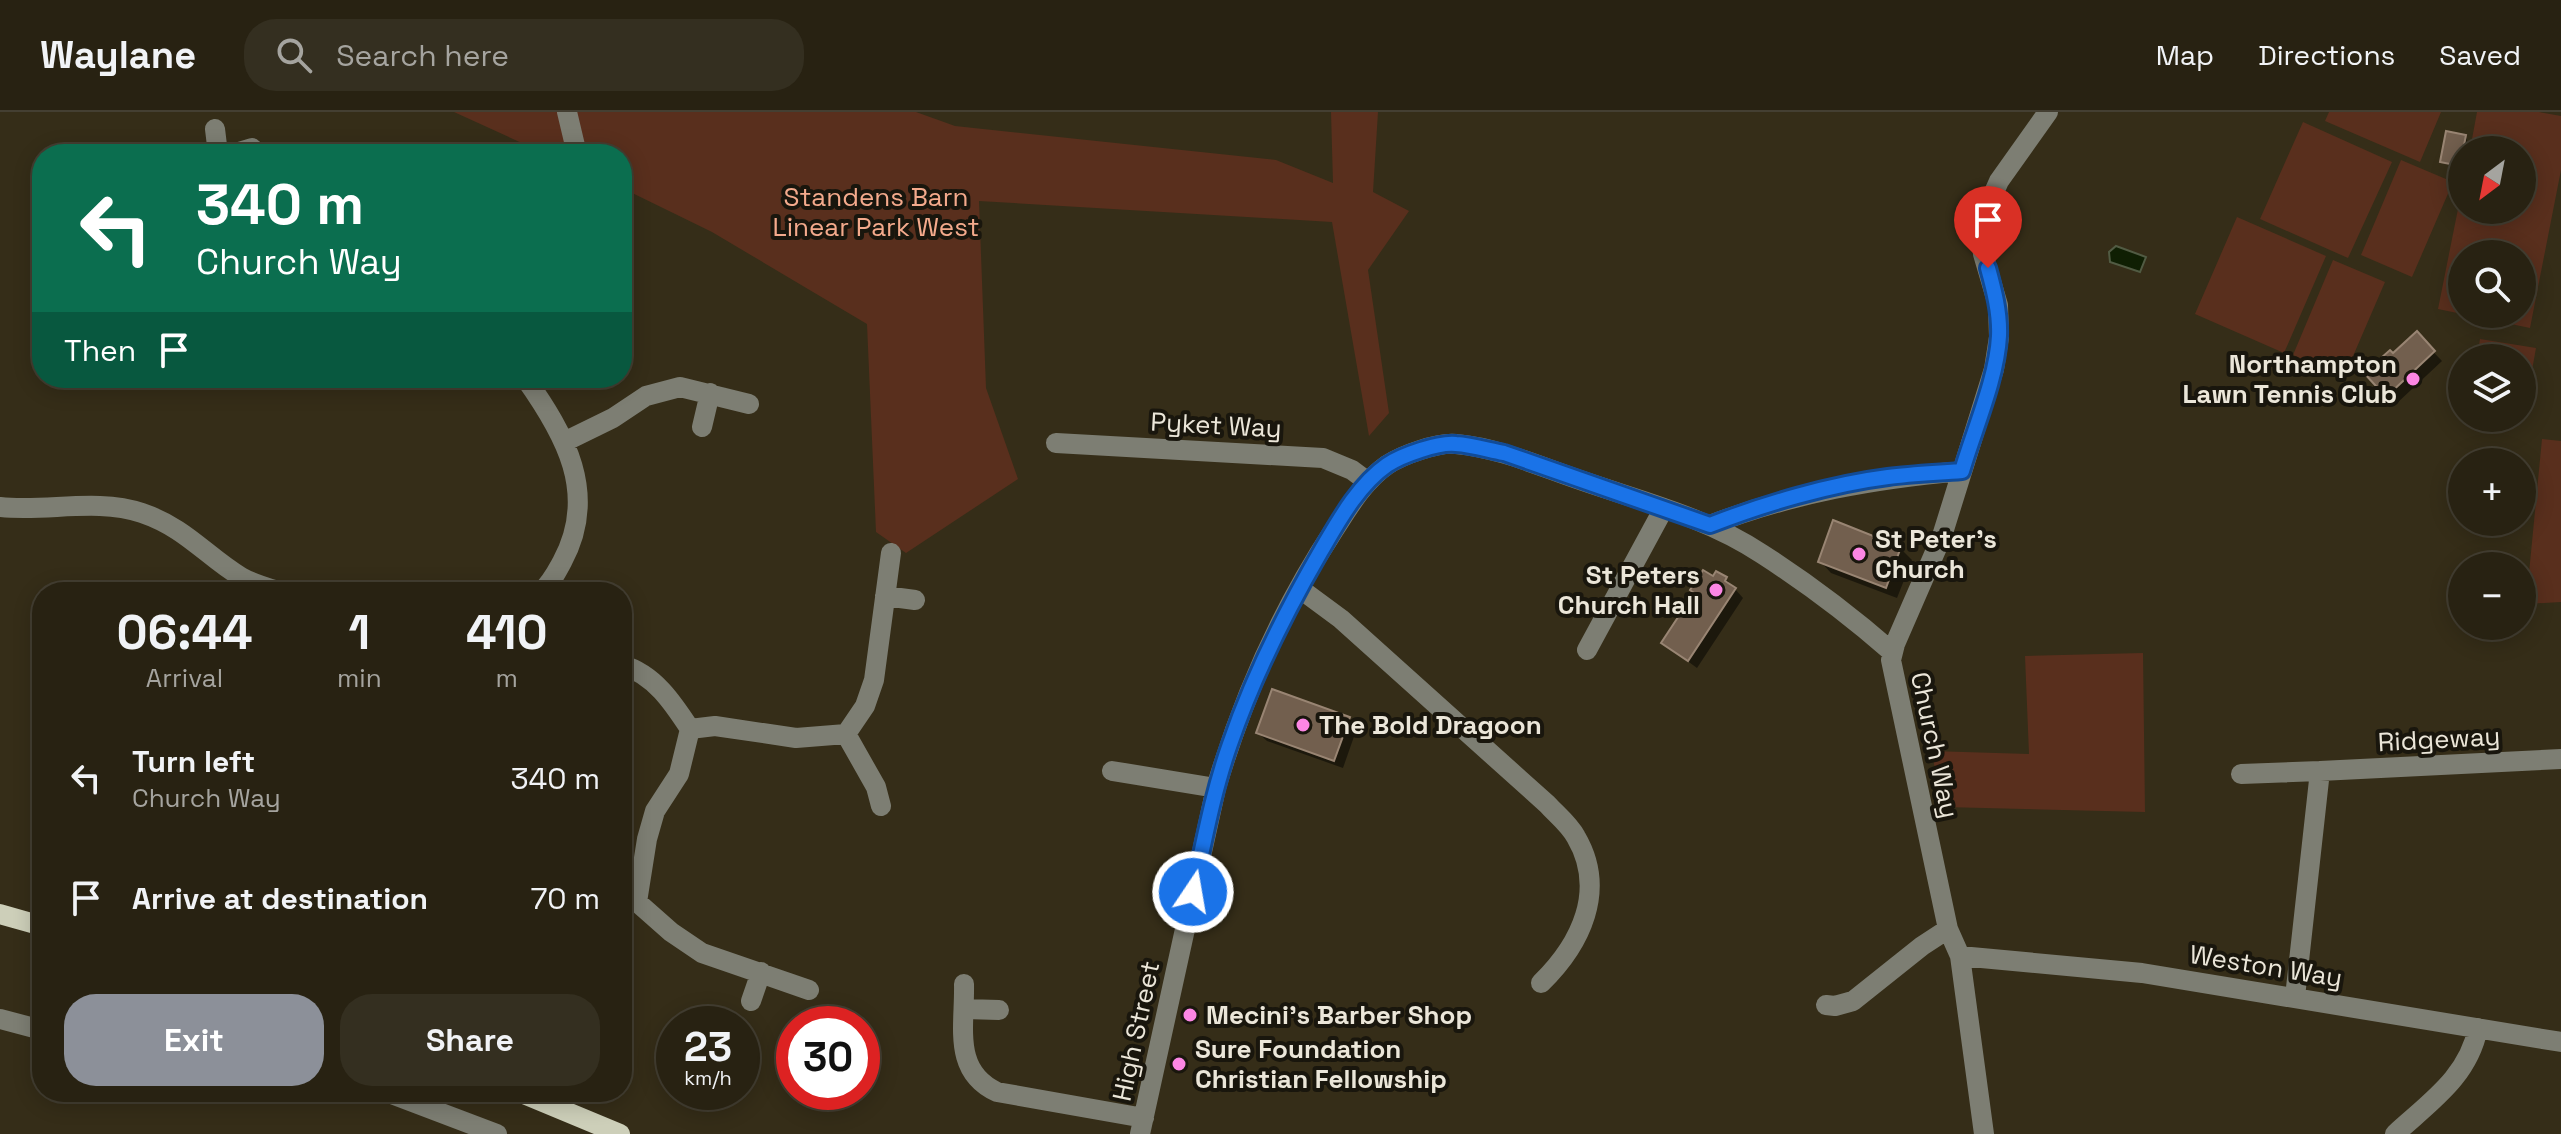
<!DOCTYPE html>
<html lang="en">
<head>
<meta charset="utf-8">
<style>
  :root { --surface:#282212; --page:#342f20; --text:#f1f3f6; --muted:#a5a49f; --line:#443f32; --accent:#8c9099 }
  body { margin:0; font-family:"Space Grotesk",sans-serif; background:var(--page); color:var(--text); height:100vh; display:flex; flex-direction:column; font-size:30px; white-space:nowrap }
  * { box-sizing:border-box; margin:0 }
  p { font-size:26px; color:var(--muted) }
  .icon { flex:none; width:44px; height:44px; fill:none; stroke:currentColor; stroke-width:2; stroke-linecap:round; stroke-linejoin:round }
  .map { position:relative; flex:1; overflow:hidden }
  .sheet { position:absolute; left:32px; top:470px; width:600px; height:520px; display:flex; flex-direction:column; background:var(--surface); border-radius:32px; box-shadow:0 4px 20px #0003,0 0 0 2px var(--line) }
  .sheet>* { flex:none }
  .top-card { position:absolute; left:32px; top:32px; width:600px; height:244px; border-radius:32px; box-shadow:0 4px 20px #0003,0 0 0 2px var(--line); background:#0b6e4f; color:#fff; overflow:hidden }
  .needle { width:52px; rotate:212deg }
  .buttons { position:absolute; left:2448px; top:24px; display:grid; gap:16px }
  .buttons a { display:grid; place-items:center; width:88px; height:88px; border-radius:50%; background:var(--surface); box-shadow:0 4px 20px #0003,0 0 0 2px var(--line); font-size:40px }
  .speed { position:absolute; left:656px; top:894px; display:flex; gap:16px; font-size:40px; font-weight:700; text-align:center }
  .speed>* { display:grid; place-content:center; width:104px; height:104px; border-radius:50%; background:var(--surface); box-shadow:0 4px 20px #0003,0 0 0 2px var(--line); line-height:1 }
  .speed small { font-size:20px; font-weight:400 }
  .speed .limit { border:12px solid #d22; background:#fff; color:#111 }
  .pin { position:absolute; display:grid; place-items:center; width:68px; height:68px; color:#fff; margin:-82px -34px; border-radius:50% 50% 50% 0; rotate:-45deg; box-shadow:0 0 8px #0007 }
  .pin .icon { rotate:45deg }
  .me { position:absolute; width:88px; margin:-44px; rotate:12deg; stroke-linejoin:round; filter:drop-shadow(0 0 6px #0008) }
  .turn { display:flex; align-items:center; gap:28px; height:168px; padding:0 32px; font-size:36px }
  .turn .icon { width:104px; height:104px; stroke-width:2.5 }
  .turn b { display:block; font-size:56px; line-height:68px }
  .then { display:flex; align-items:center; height:76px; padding:0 32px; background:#0003; gap:16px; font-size:30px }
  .eta { display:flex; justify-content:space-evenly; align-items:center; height:136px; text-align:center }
  .eta b { font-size:48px; font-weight:700; line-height:56px }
  .button { display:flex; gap:16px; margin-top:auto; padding:16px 32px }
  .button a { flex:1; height:92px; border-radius:32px; background:var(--accent); color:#fff; font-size:32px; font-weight:700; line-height:92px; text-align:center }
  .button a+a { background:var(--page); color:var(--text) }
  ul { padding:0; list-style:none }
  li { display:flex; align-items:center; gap:24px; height:120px; padding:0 32px }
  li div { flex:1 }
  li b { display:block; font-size:30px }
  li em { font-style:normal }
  header { display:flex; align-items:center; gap:48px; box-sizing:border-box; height:112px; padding:0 40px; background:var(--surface); border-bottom:2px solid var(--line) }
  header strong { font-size:38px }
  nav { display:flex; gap:44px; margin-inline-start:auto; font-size:28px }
  .search { width:560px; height:72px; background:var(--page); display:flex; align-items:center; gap:20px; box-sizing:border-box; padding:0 28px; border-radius:32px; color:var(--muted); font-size:30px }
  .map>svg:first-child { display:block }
  .green { fill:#592f1d }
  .water { fill:#0f1f03; stroke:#515b43; stroke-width:2 }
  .shadow { fill:#0007 }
  .building { fill:#725f4e; stroke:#998573; stroke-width:2 }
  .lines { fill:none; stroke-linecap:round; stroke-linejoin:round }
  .minor { stroke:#7d7e73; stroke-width:20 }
  .major { stroke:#cdcfb9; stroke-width:20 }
  .route-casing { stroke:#114b97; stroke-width:20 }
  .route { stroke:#1a73e8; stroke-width:14 }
  .poi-dot { fill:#fc86e4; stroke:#19160d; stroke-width:3 }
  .labels { text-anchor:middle; stroke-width:8; stroke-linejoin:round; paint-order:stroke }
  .park-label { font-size:26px; fill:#f4aa8c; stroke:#19160d }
  .poi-label { font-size:26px; font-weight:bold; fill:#ebe6d9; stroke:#19160d; text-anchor:start }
  .street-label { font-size:26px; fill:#ebe6d9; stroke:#19160d }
</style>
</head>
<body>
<header>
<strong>Waylane</strong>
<div class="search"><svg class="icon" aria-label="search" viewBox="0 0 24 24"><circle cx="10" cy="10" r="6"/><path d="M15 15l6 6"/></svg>Search here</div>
<nav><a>Map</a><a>Directions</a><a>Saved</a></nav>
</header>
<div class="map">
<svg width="2561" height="1022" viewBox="0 0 2561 1022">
  <rect width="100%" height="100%" fill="#352d18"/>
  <!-- green -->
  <path class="green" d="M454,0H916L955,14L1276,48L1333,71L1331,0H1378L1373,80L1409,99L1368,158L1389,301L1369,324L1332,110L979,89L986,276L1018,367L906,441L876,420L867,212L712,120L622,76V42H546Z
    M2329,0H2441L2420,50L2325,9Z
    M2477,0H2539L2561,4V58L2530,216L2463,202H2522V142H2462V202L2438,197L2462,77V98H2522V38H2470Z
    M2303,10L2392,50L2348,146L2260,107Z
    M2401,48L2453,70L2412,165L2361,143Z
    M2237,105L2326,144L2284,241L2195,202Z
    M2333,148L2385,170L2344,265L2293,243Z
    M2480,227L2536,236L2531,264L2522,263V246H2477Z
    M2542,327L2561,329V490L2526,492Z
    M2143,541L2145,700L1944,695L1931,639L2029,642L2025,544Z"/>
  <!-- water -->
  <path class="water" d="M2116,134L2146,145L2140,160L2110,150L2109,140Z"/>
  <!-- shadow -->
  <path class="shadow" d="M2465,25L2467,27L2465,38H2462V55L2445,52L2443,49Z
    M2416,222L2442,249L2396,292L2367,261Z
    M1900,436L1912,448L1897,486L1831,461L1820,449Z
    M1713,467H1726L1743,486L1697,556L1663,531Z
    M1349,607L1357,616L1343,656L1267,629L1258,621Z"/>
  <!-- building -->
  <path class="building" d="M2446,19L2466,23L2460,54L2440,50Z
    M2417,219L2435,239L2386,285L2364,261L2390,238L2393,241Z
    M1833,408L1901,435L1886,476L1818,450Z
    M1703,458L1713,464L1716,459L1727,465L1725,469L1736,476L1688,549L1661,531L1694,481L1690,478Z
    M1272,577L1350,605L1334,649L1256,621Z"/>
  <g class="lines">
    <!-- minor -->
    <path class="minor" d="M567,0L577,42
      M215,17L218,42
      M232,42L252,36
      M525,266C565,322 599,382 562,450C556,461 551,471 541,480
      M702,315L710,281
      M564,330L613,306L646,284L680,275L749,292
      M1056,331L1323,346L1352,358L1368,370
      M0,395C47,400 97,386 142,401C186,416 205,443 241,465C253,472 268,476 281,480
      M1710,413C1793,381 1874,367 1962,359
      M1299,476L1341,507L1547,692C1556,702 1569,712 1576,725C1607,778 1581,832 1541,871
      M885,484L915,488
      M1587,538L1664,396
      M622,553C654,562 673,591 690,617L715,614L796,626L846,622L865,594L874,568L891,441
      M690,617L679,662L655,699L647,727L637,790L671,820L702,841L809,878
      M846,622L876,675L881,694
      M1112,659L1216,676
      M2241,662L2320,659
      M1960,844L2142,861L2561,930
      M964,872C965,914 952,959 997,980L1144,1006
      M2295,885L2320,659L2561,647
      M751,889L761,860
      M1826,893L1835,894L1853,889L1922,834L1948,817
      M965,897L999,898
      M0,907L42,918
      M386,980L497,1022
      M1140,1022L1216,676C1243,585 1282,497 1334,418C1349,395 1364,369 1387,353C1402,343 1438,330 1456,332C1500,336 1541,355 1583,369C1644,390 1708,406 1762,442C1807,471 1852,505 1892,540
      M1984,1022L1960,844L1948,817L1891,548L1895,532L1942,424L1994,257L1999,225L1998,193L1983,142L1981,126L1984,103L1999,69L2048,0
      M2395,1022C2431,989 2468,965 2478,916"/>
    <!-- major -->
    <path class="major" d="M0,802L42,814
      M519,980L620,1022"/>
  </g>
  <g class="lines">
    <defs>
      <path id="route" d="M1193,780C1204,730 1213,680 1230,632C1253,565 1285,501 1321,439C1338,410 1358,373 1387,353C1402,343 1439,330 1456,332C1472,333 1488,338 1504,341L1710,413C1763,392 1832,372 1888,365C1913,362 1938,361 1962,359C1974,318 1997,266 1999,224C2000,201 1994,178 1988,156"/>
    </defs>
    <!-- route casing -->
    <use href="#route" class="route-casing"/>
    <!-- route -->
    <use href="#route" class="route"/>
  </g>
  <!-- markers -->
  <g class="poi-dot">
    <circle cx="2413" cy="267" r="8"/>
    <circle cx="1859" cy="442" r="8"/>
    <circle cx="1716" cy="478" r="8"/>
    <circle cx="1303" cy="613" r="8"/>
    <circle cx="1190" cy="903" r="8"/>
    <circle cx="1179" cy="952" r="8"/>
  </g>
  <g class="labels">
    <!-- park labels -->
    <g class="park-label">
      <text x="876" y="94">Standens Barn<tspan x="876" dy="30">Linear Park West</tspan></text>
    </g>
    <!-- poi labels -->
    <g class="poi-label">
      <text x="2397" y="261" text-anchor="end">Northampton<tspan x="2397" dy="30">Lawn Tennis Club</tspan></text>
      <text x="1875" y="436">St Peter's<tspan x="1875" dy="30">Church</tspan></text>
      <text x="1700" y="472" text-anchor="end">St Peters<tspan x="1700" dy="30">Church Hall</tspan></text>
      <text x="1319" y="622">The Bold Dragoon</text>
      <text x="1206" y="912">Mecini's Barber Shop</text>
      <text x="1195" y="946">Sure Foundation<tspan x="1195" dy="30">Christian Fellowship</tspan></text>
    </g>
    <!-- street labels -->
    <g class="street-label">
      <text transform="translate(1216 313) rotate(3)" y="9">Pyket Way</text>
      <text transform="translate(2439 627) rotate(-3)" y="9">Ridgeway</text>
      <text transform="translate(1935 633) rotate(78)" y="9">Church Way</text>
      <text transform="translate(2266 854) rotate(9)" y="9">Weston Way</text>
      <text transform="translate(1136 919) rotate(-78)" y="9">High Street</text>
    </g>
  </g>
</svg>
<div class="buttons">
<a><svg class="needle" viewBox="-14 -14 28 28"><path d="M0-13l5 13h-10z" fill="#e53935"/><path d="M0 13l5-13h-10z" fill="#a5a49f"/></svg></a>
<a><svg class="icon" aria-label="search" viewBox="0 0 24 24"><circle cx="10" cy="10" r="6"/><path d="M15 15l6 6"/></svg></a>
<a><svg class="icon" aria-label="layers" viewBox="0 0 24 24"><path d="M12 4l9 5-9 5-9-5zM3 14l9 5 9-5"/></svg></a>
<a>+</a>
<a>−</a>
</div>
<div class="speed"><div>23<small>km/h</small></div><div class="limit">30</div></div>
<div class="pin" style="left:1988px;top:156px;background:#d93025"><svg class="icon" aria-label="arrive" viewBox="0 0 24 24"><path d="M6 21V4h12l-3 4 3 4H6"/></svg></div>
<svg class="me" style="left:1193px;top:780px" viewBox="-20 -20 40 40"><circle r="17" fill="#1a73e8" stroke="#fff" stroke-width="3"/><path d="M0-11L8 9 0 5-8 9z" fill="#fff"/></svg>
<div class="top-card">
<div class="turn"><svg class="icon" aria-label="left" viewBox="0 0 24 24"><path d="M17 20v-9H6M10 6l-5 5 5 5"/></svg><div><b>340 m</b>Church Way</div></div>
<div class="then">Then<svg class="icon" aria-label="arrive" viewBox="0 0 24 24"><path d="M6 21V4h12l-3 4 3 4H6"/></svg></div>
</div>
<section class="sheet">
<div class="eta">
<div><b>06:44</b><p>Arrival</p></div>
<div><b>1</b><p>min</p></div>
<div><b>410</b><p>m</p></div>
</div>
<ul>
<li><svg class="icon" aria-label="left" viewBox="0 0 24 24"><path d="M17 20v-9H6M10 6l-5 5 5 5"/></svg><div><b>Turn left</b><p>Church Way</p></div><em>340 m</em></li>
<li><svg class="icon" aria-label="arrive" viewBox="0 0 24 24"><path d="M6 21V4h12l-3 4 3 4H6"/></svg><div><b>Arrive at destination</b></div><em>70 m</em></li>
</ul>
<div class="button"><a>Exit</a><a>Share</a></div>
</section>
</div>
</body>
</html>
